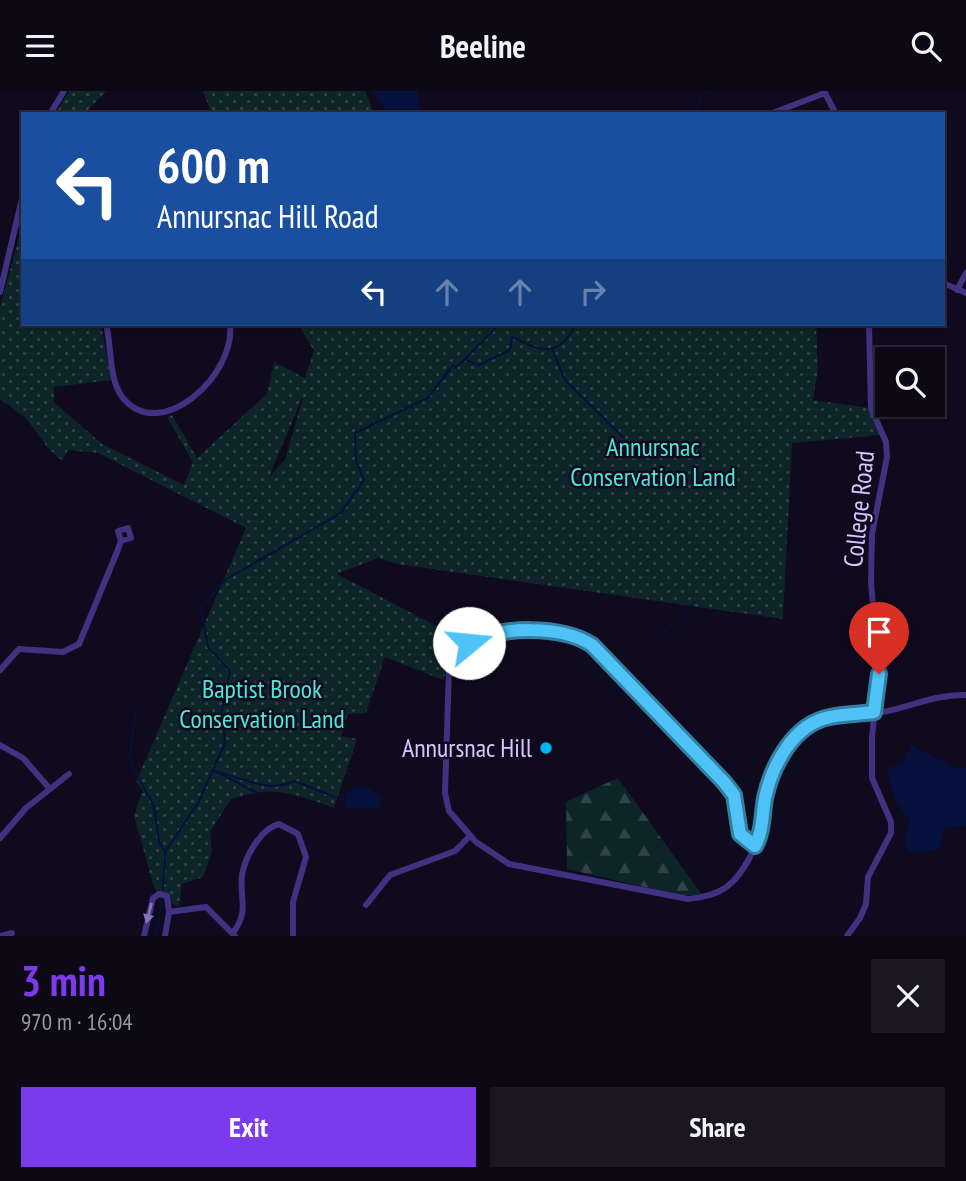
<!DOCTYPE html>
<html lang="en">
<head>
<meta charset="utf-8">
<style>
  :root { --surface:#0c0816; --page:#1a1623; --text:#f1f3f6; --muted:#9a9aa1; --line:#2c2935; --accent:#7c3aed }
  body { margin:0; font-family:"PT Sans Narrow",sans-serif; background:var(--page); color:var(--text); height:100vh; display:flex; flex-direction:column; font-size:26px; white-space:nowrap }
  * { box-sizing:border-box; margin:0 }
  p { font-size:23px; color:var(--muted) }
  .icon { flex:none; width:38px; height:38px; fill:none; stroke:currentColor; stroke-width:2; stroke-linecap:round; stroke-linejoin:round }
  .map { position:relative; height:845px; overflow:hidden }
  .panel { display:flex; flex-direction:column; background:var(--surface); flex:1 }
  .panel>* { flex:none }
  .hud { position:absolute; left:21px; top:21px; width:924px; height:214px; border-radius:0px; box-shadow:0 2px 5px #0004,0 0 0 2px var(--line); background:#1a4fa0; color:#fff; overflow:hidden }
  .controls { position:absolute; left:875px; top:256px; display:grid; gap:14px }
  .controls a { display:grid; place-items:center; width:70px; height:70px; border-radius:0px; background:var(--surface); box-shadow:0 2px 5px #0004,0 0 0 2px var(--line); font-size:35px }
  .pin { position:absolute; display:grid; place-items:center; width:60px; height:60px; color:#fff; margin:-72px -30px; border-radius:50% 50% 50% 0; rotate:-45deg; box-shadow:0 0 7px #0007 }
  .pin .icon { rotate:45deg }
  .me { position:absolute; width:77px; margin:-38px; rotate:73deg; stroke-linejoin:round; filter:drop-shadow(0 0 5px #0008) }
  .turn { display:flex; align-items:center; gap:24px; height:147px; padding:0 21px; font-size:32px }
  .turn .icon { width:91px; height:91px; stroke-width:2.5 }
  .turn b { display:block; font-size:49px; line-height:60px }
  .lanes { display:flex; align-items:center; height:66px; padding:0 21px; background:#0003; justify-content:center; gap:35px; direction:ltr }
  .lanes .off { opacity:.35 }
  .round { display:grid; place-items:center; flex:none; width:74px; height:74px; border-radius:0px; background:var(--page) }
  .summary { display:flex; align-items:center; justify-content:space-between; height:119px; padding:0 21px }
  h1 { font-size:42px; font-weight:700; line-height:52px; color:var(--accent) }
  .action { display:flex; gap:14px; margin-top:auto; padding:14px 21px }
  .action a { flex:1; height:80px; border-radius:0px; background:var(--accent); color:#fff; font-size:28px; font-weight:700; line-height:80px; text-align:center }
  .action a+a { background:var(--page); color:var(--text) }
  header { display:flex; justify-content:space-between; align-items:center; height:91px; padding:0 21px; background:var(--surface); font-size:32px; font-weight:700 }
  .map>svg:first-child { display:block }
  .grass { fill:url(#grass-dots); fill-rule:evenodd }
  .forest { fill:url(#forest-firs) }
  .water { fill:#05113c }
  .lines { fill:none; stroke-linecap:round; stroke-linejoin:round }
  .stream { stroke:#05113c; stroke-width:2 }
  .minor { stroke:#403280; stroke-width:6 }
  .oneway { fill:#8475b9 }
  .route-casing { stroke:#337fa1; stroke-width:18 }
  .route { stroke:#4fc3f7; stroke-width:12 }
  .poi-dot { fill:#00b6f2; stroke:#100a1e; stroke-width:2.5 }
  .labels { text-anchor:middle; stroke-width:5; stroke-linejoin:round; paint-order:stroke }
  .park-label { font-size:26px; fill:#4be7d7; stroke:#100a1e }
  .street-label { font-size:26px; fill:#d6c7ff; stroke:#100a1e }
  .poi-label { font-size:26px; fill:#d6c7ff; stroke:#100a1e; text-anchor:end }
</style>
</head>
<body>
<header><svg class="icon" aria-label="menu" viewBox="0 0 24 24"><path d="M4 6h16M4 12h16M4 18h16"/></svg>Beeline<svg class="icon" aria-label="search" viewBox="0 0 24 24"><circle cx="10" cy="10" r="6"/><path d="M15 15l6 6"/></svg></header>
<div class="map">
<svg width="966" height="845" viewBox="0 0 966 845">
  <defs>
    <pattern id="grass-dots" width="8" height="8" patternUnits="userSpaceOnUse" patternTransform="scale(1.75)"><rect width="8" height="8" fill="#0d2528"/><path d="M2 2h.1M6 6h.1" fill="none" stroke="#304348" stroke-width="1.8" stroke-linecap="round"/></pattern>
    <pattern id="forest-firs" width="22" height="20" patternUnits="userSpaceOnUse" patternTransform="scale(1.75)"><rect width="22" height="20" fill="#0d2528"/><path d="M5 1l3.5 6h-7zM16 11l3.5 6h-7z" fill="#304348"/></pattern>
  </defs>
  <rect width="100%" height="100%" fill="#100a1e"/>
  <!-- grass -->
  <path class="grass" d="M69,0H106L84,23H55Z
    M203,0H365L374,23H212Z
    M23,132V233H101L111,289L54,296V311L102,353L184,394L193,371L167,326L172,324L197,367L267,303L274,271L305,287L314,260L298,233H816L818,278L813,309L870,317L881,344L792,352L783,528L397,473L378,467L337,483L465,550L449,568L443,589L385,566L366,622L348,623L341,645L357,648L334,717C292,702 275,694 231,708L210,741L212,761L203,786L182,793L179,815L172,813L167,802L157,801L153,793L134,724L143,699L136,691L246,437L98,362L68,359L62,370L48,357L26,327L0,308V216ZM303,307L285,369L269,386L302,307Z"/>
  <!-- forest -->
  <path class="forest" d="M618,687L702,804H678L567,778L566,711Z"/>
  <!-- water -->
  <path class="water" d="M372,0H418L420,23H388Z
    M911,654L953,676L966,677V735L944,737L940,758C928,760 914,766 904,755L910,729C897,716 888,695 888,677L903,672Z
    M357,695C369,696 376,698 381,709L378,718L347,717L345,710L348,700Z"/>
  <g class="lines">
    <!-- stream -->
    <path class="stream" d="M693,23L705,0
      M553,260L565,289L624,347
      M466,269L479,274L510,259L512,246C545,262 556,267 577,233
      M665,539L681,528L694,511
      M136,621L129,669L154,715L159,751L165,761
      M214,680C240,686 270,703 294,690L345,710
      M217,681L261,704
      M163,799L165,761L198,712L225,652L222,619L230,580L208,556L201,518L225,489L341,422L364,389L356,370L355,342L428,307L453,274L456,277L500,233
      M156,845L162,807"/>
    <!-- minor -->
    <path class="minor" d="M824,0L836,23
      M50,23L64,0
      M770,23L825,2
      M943,192L966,202
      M957,199L966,182
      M0,201L23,103
      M106,233C112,255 108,288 123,307C161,353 236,284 230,233
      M0,579L19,558L63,561L79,553L117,461L121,450L118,440L128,437L131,447L121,450
      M0,654L23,667L50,698
      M0,747L26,717L69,683
      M755,755L740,743L734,704L724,691L584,549L541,541L489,544L462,558L449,577L445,702L449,720L476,751L509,773L688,808C720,805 735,795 750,766C754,759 759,750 760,742C764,721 764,699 772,679C780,659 801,639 819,629C840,619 866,624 888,620C915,614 938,603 966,604
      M366,814L390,784L455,760L470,745
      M169,821L206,816L235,845
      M233,842C250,818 239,809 242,784C245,766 261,737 279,733L298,743L306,766L293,811V845
      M0,845L12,842
      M144,845L153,807L159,803L167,805L169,821L165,845
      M847,845L860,827L866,813L868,786L891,742V731L872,687V645L879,583L871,491L872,443L887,366L886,351L871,317L869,233"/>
  </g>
  <!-- one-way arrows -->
  <defs><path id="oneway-solid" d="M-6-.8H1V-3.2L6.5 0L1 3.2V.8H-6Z" transform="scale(1.75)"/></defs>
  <use class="oneway" href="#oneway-solid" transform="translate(149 822) rotate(104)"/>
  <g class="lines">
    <defs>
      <path id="route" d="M469,552C500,535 561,534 592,554L724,691L734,704L740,743L755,755C763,741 762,724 765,707C772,675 793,633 830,626C844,623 859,623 874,621L879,583"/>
    </defs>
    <!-- route casing -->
    <use href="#route" class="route-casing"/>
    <!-- route -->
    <use href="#route" class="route"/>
  </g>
  <!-- markers -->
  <circle class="poi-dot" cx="546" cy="657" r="7"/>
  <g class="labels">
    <!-- park labels -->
    <g class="park-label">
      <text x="653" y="365">Annursnac<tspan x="653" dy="30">Conservation Land</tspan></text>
      <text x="262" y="607">Baptist Brook<tspan x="262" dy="30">Conservation Land</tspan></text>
    </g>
    <!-- street labels -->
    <g class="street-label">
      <text transform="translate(859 418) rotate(-84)" y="9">College Road</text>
    </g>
    <!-- poi labels -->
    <g class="poi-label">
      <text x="532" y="666">Annursnac Hill</text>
    </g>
  </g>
</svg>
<div class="controls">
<a><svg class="icon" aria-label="search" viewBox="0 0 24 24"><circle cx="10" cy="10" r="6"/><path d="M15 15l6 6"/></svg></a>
</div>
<div class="pin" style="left:879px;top:583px;background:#d93025"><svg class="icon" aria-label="arrive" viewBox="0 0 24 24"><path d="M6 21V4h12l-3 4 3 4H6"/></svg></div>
<svg class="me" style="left:469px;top:552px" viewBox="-20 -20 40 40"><circle r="19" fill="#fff"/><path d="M0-13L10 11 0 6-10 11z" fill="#4fc3f7"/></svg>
<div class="hud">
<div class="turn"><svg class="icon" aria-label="left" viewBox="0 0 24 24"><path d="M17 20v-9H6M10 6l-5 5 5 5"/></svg><div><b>600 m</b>Annursnac Hill Road</div></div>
<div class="lanes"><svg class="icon" aria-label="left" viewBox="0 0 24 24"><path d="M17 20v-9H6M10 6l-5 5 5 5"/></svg><svg class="icon off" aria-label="ahead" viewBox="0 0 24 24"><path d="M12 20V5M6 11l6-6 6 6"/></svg><svg class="icon off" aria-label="ahead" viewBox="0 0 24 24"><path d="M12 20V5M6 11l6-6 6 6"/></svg><svg class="icon off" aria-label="right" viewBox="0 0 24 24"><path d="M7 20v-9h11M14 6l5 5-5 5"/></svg></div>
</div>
</div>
<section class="panel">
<div class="summary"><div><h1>3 min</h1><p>970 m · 16:04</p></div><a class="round"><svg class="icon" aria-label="close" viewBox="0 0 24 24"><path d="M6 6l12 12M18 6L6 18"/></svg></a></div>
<div class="action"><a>Exit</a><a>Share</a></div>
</section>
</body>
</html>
